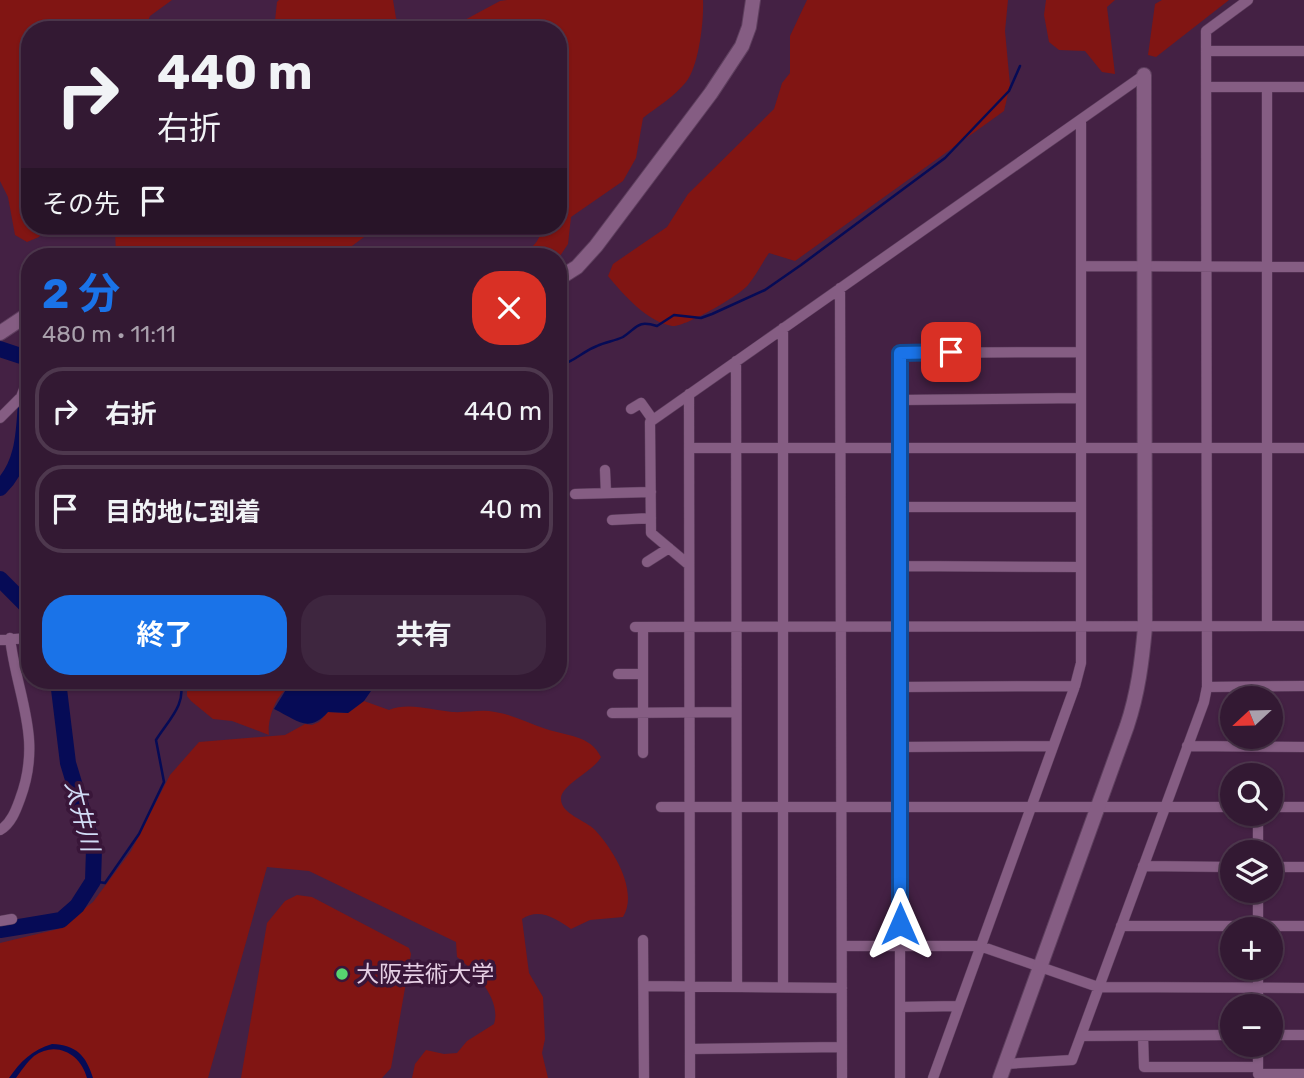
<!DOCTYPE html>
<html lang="ja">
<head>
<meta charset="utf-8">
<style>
  :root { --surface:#331933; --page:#3e263f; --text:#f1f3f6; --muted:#a9a0ac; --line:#4e384e; --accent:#1a73e8 }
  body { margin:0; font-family:Rubik,"Noto Sans JP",sans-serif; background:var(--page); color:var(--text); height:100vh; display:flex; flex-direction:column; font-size:26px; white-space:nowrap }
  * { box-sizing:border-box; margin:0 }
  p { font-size:23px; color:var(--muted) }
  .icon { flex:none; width:38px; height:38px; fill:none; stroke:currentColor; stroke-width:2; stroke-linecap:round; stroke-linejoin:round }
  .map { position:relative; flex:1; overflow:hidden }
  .side { position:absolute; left:21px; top:248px; width:546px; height:441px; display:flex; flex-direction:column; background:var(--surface); border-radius:28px; box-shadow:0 2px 5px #0004,0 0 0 2px var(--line) }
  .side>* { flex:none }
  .guide { position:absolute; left:21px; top:21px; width:546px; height:214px; border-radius:28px; box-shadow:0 2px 5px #0004,0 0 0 2px var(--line); background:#331933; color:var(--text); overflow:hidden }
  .needle { width:46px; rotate:248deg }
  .buttons { position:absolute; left:1220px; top:686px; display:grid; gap:14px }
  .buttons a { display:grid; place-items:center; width:63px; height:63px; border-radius:50%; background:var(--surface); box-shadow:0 2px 5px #0004,0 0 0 2px var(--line); font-size:35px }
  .pin { position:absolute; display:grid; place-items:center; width:60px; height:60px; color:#fff; margin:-30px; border-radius:14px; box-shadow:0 4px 10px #0006 }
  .me { position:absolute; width:77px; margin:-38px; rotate:0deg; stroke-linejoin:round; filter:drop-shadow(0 0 5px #0008) }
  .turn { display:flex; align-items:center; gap:24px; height:147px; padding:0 21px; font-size:32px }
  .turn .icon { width:91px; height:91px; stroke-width:2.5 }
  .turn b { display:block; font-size:49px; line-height:60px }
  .then { display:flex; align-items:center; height:66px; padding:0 21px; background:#0003; gap:14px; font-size:26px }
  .round { display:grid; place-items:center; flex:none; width:74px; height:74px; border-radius:28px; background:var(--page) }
  .summary { display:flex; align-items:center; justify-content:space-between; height:119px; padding:0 21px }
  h1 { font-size:42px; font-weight:700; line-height:52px; color:var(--accent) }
  .cta { display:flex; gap:14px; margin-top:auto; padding:14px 21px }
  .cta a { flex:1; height:80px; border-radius:28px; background:var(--accent); color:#fff; font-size:28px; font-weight:700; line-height:80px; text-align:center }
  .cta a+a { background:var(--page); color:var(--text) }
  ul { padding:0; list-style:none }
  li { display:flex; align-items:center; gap:21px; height:88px; margin:0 14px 10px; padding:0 7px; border:4px solid var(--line); border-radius:28px }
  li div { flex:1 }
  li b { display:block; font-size:26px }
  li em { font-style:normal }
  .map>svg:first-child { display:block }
  .green { fill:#811513 }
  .water { fill:#060b56 }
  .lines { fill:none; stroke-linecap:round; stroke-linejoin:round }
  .stream { stroke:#060b56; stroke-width:2.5 }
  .river { stroke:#060b56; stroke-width:16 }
  .street-casing { stroke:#5e3f5e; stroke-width:11 }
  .secondary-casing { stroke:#5e3f5e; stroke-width:16 }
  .street { stroke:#855d83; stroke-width:10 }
  .secondary { stroke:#855d83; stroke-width:14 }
  .route-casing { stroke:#114b97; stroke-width:18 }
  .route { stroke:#1a73e8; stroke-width:12 }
  .poi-dot { fill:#57d570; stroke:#391639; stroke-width:2.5 }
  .labels { text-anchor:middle; stroke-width:7; stroke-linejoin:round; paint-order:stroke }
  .poi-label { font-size:23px; fill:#e5cfe4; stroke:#391639; text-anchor:start }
  .water-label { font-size:24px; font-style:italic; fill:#d1dcf6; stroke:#391639 }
</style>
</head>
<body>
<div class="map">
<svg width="1304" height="1078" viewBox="0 0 1304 1078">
  <rect width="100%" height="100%" fill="#442144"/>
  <!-- green -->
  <path class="green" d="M0,0H172L150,16L144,30H30V226H46L39,237L27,242L15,235L8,197L0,181Z
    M279,0H393L396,18L405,30H274L277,2Z
    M507,0H703C704,20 699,66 686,82C675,96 657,107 643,118L636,158L623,181L571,217L568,244L558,259L514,257C531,248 539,246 542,226H558V30H446L500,1Z
    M807,0H1008L1005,31L1010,85L1004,111L795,261L769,253C762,263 756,275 748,285C740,295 684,328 672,326C646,321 624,295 608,276L613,264L667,227L688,194L774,109L782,83L790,73V36Z
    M1046,0H1115L1107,7L1115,74L1102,72L1085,51L1059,50L1049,42L1044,15Z
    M1162,0H1229L1156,57L1148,55L1155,4Z
    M118,226H379L337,257H240L231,255L116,257L115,228Z
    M187,681H304C299,683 293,685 288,688C275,696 267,721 269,735L232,721L213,719L191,701L187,696Z
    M364,701L389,710C408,702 432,710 452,712C467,713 481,709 495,712C514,715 528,723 546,729C567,736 590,735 601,757C594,771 562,784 561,798C560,814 586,820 595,830C613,849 639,891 623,917L590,920L571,929C557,919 539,907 522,919L529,973L543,997L545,1039L542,1053L548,1078H412L415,1064L426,1050L444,1054L457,1053L467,1041L494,1024C502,1000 474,970 457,957L456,942L309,871L267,867L208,1078H0V943L58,929L93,902L131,851L170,775L199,742L285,735L305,724L312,725L319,722L328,712L348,713Z
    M297,895L312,897L409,948L411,954L391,1068L382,1078H241L267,923L285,901Z"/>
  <!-- water -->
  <path class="water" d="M304,681H378L364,701L348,713L328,712C308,734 297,720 274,709L287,688Z
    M52,1044C76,1045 86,1055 93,1078H87C81,1054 56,1040 34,1056C27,1062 21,1071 16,1078H9C21,1061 32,1050 52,1044Z"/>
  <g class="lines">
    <!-- stream -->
    <path class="stream" d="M558,366C573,363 583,351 597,346C605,342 615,341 623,337C638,327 637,320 657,326L674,315L701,318L712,314L765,290L801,265L945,158L1009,91L1020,66
      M93,881L105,883L139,834L164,782L156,740C166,723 189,702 179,681"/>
    <!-- river -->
    <path class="river" d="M0,349L30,359
      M0,488C24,465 24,432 26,401L30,398
      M0,579L30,609
      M0,930L61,920L77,906L93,881L94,849L68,763L58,681"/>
    <defs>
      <path id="street" d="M1206,51H1304
        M1207,87H1304
        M1267,87V626
        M1081,266L1304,267
        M840,288L842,1078
        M783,328V987
        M736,361L737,987
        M689,394L690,1078
        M900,400L1081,398
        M631,409L641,403L653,420
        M0,418L21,397L30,374
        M689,448H1304
        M605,470L606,493
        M575,494L651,492
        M900,507H1081
        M612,520L651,518
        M647,562L669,548
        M689,565L651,533L650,422L1144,75
        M899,566L1081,567
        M635,627L1304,626
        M643,627V753
        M0,640L30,638
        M618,674H643
        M900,687L1075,686
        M1207,687L1304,686
        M612,713L736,712
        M1187,746L1304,747
        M900,747L1053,746
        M661,807H1232
        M1270,807H1304
        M0,830C11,824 16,810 20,799C43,738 17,697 10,638
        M1258,852V814
        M1143,866L1232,867
        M1270,867H1304
        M1258,891V929
        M0,921L12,919
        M1121,926H1304
        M643,940L644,1078
        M842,946H980L1098,987L1304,988
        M644,986L842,988
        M1258,1006V968
        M900,1007L958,1006
        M1270,1035H1304
        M1081,1036L1232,1035
        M1143,1036L1144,1067H1258
        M1258,1045V1070
        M691,1049L842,1047
        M1005,1064L1072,1060L1204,702L1207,687L1206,31L1248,0
        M1258,1074H1304
        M900,1078V353L1080,352
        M933,1078L1075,686L1081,663V120"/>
      <path id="secondary" d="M558,279L577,267L596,246L711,93L742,46L749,27L753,0
        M0,333L30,313
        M1000,1078L1127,726C1138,693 1142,661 1145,627L1144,75"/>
    </defs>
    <!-- street casing -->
    <use href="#street" class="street-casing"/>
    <!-- secondary casing -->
    <use href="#secondary" class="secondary-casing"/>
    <!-- street -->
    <use href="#street" class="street"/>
    <!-- secondary -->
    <use href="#secondary" class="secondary"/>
  </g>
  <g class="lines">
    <defs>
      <path id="route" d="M900,924V353L951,352"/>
    </defs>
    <!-- route casing -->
    <use href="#route" class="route-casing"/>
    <!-- route -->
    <use href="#route" class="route"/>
  </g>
  <!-- markers -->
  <circle class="poi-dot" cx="342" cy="974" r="7"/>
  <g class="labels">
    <!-- poi labels -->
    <g class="poi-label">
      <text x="356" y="982">大阪芸術大学</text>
    </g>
    <!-- water labels -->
    <g class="water-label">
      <text transform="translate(82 816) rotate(76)" y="8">太井川</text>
    </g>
  </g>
</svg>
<div class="buttons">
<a><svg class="needle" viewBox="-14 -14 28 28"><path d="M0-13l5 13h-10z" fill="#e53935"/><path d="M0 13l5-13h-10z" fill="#a9a0ac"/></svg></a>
<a><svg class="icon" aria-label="search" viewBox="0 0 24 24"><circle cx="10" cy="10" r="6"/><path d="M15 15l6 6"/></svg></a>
<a><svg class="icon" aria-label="layers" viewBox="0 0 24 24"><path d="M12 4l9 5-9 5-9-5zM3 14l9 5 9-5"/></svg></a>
<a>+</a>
<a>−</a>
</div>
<div class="pin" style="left:951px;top:352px;background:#d93025"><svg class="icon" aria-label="arrive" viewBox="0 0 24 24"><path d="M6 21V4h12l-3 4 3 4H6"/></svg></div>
<svg class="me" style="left:900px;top:924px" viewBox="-20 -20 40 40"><path d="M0-17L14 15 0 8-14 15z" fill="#1a73e8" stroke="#fff" stroke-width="4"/></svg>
<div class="guide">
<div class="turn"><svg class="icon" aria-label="right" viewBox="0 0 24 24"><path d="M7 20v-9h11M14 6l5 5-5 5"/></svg><div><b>440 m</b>右折</div></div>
<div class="then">その先<svg class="icon" aria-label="arrive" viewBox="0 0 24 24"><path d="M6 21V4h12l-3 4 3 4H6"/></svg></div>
</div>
<section class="side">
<div class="summary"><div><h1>2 分</h1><p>480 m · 11:11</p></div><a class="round" style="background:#d93025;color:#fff"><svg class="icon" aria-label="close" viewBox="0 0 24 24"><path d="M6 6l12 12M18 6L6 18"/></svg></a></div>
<ul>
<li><svg class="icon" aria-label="right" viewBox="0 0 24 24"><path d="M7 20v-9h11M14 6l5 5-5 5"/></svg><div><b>右折</b></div><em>440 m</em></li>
<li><svg class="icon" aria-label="arrive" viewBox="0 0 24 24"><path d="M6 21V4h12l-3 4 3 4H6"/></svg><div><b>目的地に到着</b></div><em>40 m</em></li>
</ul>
<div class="cta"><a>終了</a><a>共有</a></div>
</section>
</div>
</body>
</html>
